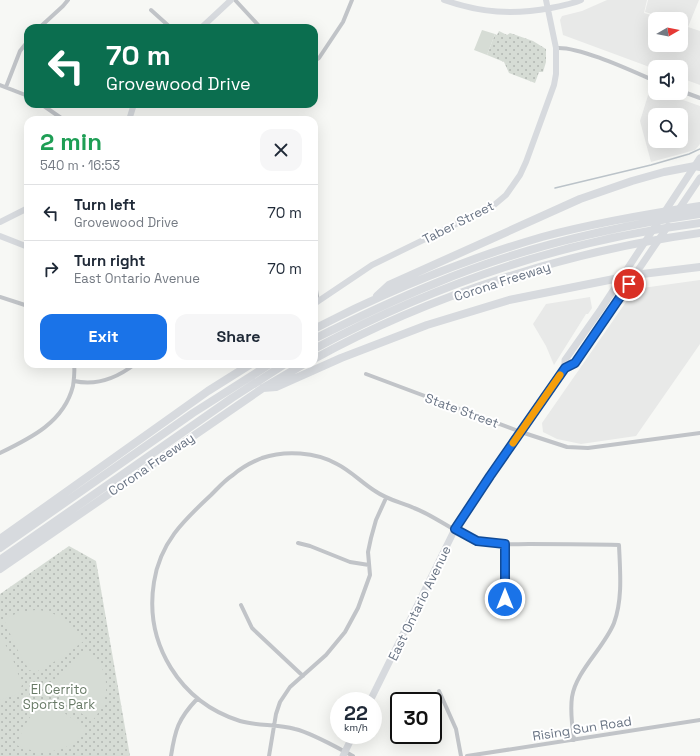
<!DOCTYPE html>
<html lang="en">
<head>
<meta charset="utf-8">
<style>
  :root { --surface:#fff; --page:#f6f6f7; --text:#1f2937; --muted:#747a83; --line:#e0e1e3; --accent:#1a73e8 }
  body { margin:0; font-family:"Space Grotesk",sans-serif; background:var(--page); color:var(--text); height:100vh; display:flex; flex-direction:column; font-size:15px; white-space:nowrap }
  * { box-sizing:border-box; margin:0 }
  p { font-size:13px; color:var(--muted) }
  .icon { flex:none; width:22px; height:22px; fill:none; stroke:currentColor; stroke-width:2; stroke-linecap:round; stroke-linejoin:round }
  .map { position:relative; flex:1; overflow:hidden }
  .sheet { position:absolute; left:24px; top:116px; width:294px; height:252px; display:flex; flex-direction:column; background:var(--surface); border-radius:12px; box-shadow:0 4px 16px #0002 }
  .sheet>* { flex:none }
  .hud { position:absolute; left:24px; top:24px; width:294px; height:84px; border-radius:12px; box-shadow:0 4px 16px #0002; background:#0b6e4f; color:#fff; overflow:hidden }
  .needle { width:26px; rotate:81deg }
  .tools { position:absolute; left:648px; top:12px; display:grid; gap:8px }
  .tools a { display:grid; place-items:center; width:40px; height:40px; border-radius:8px; background:var(--surface); box-shadow:0 4px 16px #0002; font-size:20px }
  .speed { position:absolute; left:330px; top:692px; display:flex; gap:8px; font-size:20px; font-weight:700; text-align:center }
  .speed>* { display:grid; place-content:center; width:52px; height:52px; border-radius:50%; background:var(--surface); box-shadow:0 4px 16px #0002; line-height:1 }
  .speed small { font-size:10px; font-weight:400 }
  .speed .limit { border:2px solid #111; border-radius:6px; background:#fff; color:#111 }
  .pin { position:absolute; display:grid; place-items:center; width:34px; height:34px; color:#fff; margin:-17px; border:2px solid #fff; border-radius:50%; box-shadow:0 1px 4px #0007 }
  .me { position:absolute; width:44px; margin:-22px; rotate:0deg; stroke-linejoin:round; filter:drop-shadow(0 0 3px #0008) }
  .turn { display:flex; align-items:center; gap:14px; height:84px; padding:0 16px; font-size:18px }
  .turn .icon { width:52px; height:52px; stroke-width:2.5 }
  .turn b { display:block; font-size:28px; line-height:34px }
  .round { display:grid; place-items:center; flex:none; width:42px; height:42px; border-radius:12px; background:var(--page) }
  .head { display:flex; align-items:center; justify-content:space-between; height:68px; padding:0 16px }
  h1 { font-size:24px; font-weight:700; line-height:30px; color:#1e9e55 }
  .action { display:flex; gap:8px; margin-top:auto; padding:8px 16px }
  .action a { flex:1; height:46px; border-radius:12px; background:var(--accent); color:#fff; font-size:16px; font-weight:700; line-height:46px; text-align:center }
  .action a+a { background:var(--page); color:var(--text) }
  ul { padding:0; list-style:none }
  li { display:flex; align-items:center; gap:12px; height:56px; padding:0 16px; border-top:1px solid var(--line) }
  li div { flex:1 }
  li b { display:block; font-size:15px }
  li em { font-style:normal }
  .map>svg:first-child { display:block }
  .built { fill:#e8e9e8; fill-rule:evenodd }
  .grass { fill:url(#grass-dots) }
  .garden { fill:#d6dcd5 }
  .lines { fill:none; stroke-linecap:round; stroke-linejoin:round }
  .stream { stroke:#bbc3c9; stroke-width:1.5 }
  .street { stroke:#c1c4c8; stroke-width:4 }
  .secondary { stroke:#d7dade; stroke-width:6 }
  .primary { stroke:#d7dade; stroke-width:7 }
  .highway { stroke:#d7dade; stroke-width:8 }
  .route-casing { stroke:#114b97; stroke-width:10 }
  .route { stroke:#1a73e8; stroke-width:7 }
  .slow { stroke:#f59e0b; stroke-width:7 }
  .labels { text-anchor:middle; stroke-width:4; stroke-linejoin:round; paint-order:stroke }
  .street-label { font-size:13px; fill:#697484; stroke:#fff }
  .park-label { font-size:13px; fill:#697b67; stroke:#fff }
</style>
</head>
<body>
<div class="map">
<svg width="700" height="756" viewBox="0 0 700 756">
  <defs>
    <pattern id="grass-dots" width="8" height="8" patternUnits="userSpaceOnUse"><rect width="8" height="8" fill="#d6dcd5"/><path d="M2 2h.1M6 6h.1" fill="none" stroke="#b2b7b2" stroke-width="1.8" stroke-linecap="round"/></pattern>
  </defs>
  <rect width="100%" height="100%" fill="#f7f8f5"/>
  <!-- built -->
  <path class="built" d="M607,0H647L644,13L667,19H655V45H681V19H669L645,12L648,0H699L688,27L700,31V85L681,78V67H655V69L563,35L560,20L562,16L582,11Z
    M650,89L655,90V93H663L700,106V144L695,150L651,162L640,121ZM655,115H681V141H655Z
    M700,280V344L636,436L581,444L557,439L543,432L542,423L635,289Z
    M590,297L592,308L588,314H586L554,365L546,346L533,324L546,304Z"/>
  <!-- grass -->
  <path class="grass" d="M499,31L507,35L510,33L533,41L546,49V62L543,72H539L535,83L509,73L504,62L487,55L495,34L497,35Z
    M69,546L96,561L130,756H0V594Z"/>
  <!-- garden -->
  <path class="garden" d="M482,30L495,34L487,55L474,50Z
    M36,610C58,611 72,624 84,641L59,659L36,672L29,670L16,647L4,620C14,613 24,611 36,610Z
    M0,636L11,654L22,685L18,694L0,700Z
    M87,650C92,655 98,660 101,666C111,685 106,706 92,721L74,708L54,690V684L73,663Z
    M45,701L69,716L85,729C70,755 41,756 16,745L25,725L39,703Z"/>
  <g class="lines">
    <!-- stream -->
    <path class="stream" d="M555,188L651,165L689,154L700,149"/>
    <!-- street -->
    <path class="street" d="M235,0L261,28
      M151,10L171,28
      M39,28L63,6L68,0
      M556,48C579,46 632,71 655,81
      M314,61L319,58L343,22L352,0
      M0,85L28,96
      M6,87L20,51L28,41
      M681,91L700,98
      M41,104L64,120
      M314,279L318,301
      M0,297L28,306
      M366,374L521,432L567,447L588,448L700,433
      M74,381C96,386 117,378 135,364
      M0,453C31,438 64,422 73,386C74,379 75,371 74,364
      M298,543L310,546L350,562L369,565
      M505,544V613
      M241,605L252,628L303,676
      M439,691L456,729L461,756
      M171,756C175,730 178,719 197,699
      M269,756L276,714L280,702L290,687L326,655L345,632L358,608L370,575L368,552L371,538L376,520L386,498
      M353,756C336,747 312,733 295,729C277,724 257,726 240,721C180,702 144,644 154,582C160,543 183,521 211,495C218,488 225,480 233,475C241,468 252,462 262,458C285,450 316,452 337,464C351,471 362,483 375,491C388,500 400,502 414,508C436,516 456,534 478,541C494,546 513,544 529,544C559,544 589,544 619,545C620,570 623,599 614,623C604,648 576,671 572,697C570,711 572,726 574,740
      M467,756L700,720"/>
    <!-- secondary -->
    <path class="secondary" d="M444,0C481,13 513,15 551,8C561,6 572,4 581,0
      M201,28L231,0
      M129,120L134,104
      M0,222L28,208
      M0,236L28,247
      M314,304L372,265L493,206L506,195L520,175L526,162L554,85L556,74V48L546,0"/>
    <!-- primary -->
    <path class="primary" d="M677,212L700,178
      M565,368V360L601,309L700,158
      M370,701L455,529L490,476L565,368L575,363L588,344L668,226
      M343,756L353,735"/>
    <!-- highway -->
    <path class="highway" d="M377,296L389,285L580,199L632,181L664,172L695,166L700,167
      M314,329C387,291 463,260 542,237C594,223 647,214 700,206
      M314,339C354,319 394,300 436,283C520,248 610,227 700,214
      M314,349C434,285 565,240 700,223
      M314,359C430,295 569,251 700,233
      M263,388L276,387L341,358L427,325L509,300L634,275L700,267
      M0,539L208,391L251,364
      M0,548L193,413L270,364
      M0,560L232,398L285,364
      M0,569L263,388L304,364"/>
  </g>
  <g class="lines">
    <defs>
      <path id="route" d="M505,599V544L477,541L455,529L490,476L565,368L575,363L629,284"/>
    </defs>
    <!-- route casing -->
    <use href="#route" class="route-casing"/>
    <!-- route -->
    <use href="#route" class="route"/>
    <!-- slow -->
    <path class="slow" d="M513,443L560,375"/>
  </g>
  <g class="labels">
    <!-- street labels -->
    <g class="street-label">
      <text transform="translate(458 222) rotate(-27)" y="5">Taber Street</text>
      <text transform="translate(502 281) rotate(-18)" y="5">Corona Freeway</text>
      <text transform="translate(462 410) rotate(20)" y="5">State Street</text>
      <text transform="translate(151 464) rotate(-34)" y="5">Corona Freeway</text>
      <text transform="translate(419 603) rotate(-64)" y="5">East Ontario Avenue</text>
      <text transform="translate(582 728) rotate(-9)" y="5">Rising Sun Road</text>
    </g>
    <!-- park labels -->
    <g class="park-label">
      <text x="59" y="694">El Cerrito<tspan x="59" dy="15">Sports Park</tspan></text>
    </g>
  </g>
</svg>
<div class="tools">
<a><svg class="needle" viewBox="-14 -14 28 28"><path d="M0-13l5 13h-10z" fill="#e53935"/><path d="M0 13l5-13h-10z" fill="#747a83"/></svg></a>
<a><svg class="icon" aria-label="sound" viewBox="0 0 24 24"><path d="M4 9h4l5-4v14l-5-4H4zM17 9q2 3 0 6"/></svg></a>
<a><svg class="icon" aria-label="search" viewBox="0 0 24 24"><circle cx="10" cy="10" r="6"/><path d="M15 15l6 6"/></svg></a>
</div>
<div class="speed"><div>22<small>km/h</small></div><div class="limit">30</div></div>
<div class="pin" style="left:629px;top:284px;background:#d93025"><svg class="icon" aria-label="arrive" viewBox="0 0 24 24"><path d="M6 21V4h12l-3 4 3 4H6"/></svg></div>
<svg class="me" style="left:505px;top:599px" viewBox="-20 -20 40 40"><circle r="17" fill="#1a73e8" stroke="#fff" stroke-width="3"/><path d="M0-11L8 9 0 5-8 9z" fill="#fff"/></svg>
<div class="hud">
<div class="turn"><svg class="icon" aria-label="left" viewBox="0 0 24 24"><path d="M17 20v-9H6M10 6l-5 5 5 5"/></svg><div><b>70 m</b>Grovewood Drive</div></div>
</div>
<section class="sheet">
<div class="head"><div><h1>2 min</h1><p>540 m · 16:53</p></div><a class="round"><svg class="icon" aria-label="close" viewBox="0 0 24 24"><path d="M6 6l12 12M18 6L6 18"/></svg></a></div>
<ul>
<li><svg class="icon" aria-label="left" viewBox="0 0 24 24"><path d="M17 20v-9H6M10 6l-5 5 5 5"/></svg><div><b>Turn left</b><p>Grovewood Drive</p></div><em>70 m</em></li>
<li><svg class="icon" aria-label="right" viewBox="0 0 24 24"><path d="M7 20v-9h11M14 6l5 5-5 5"/></svg><div><b>Turn right</b><p>East Ontario Avenue</p></div><em>70 m</em></li>
</ul>
<div class="action"><a>Exit</a><a>Share</a></div>
</section>
</div>
</body>
</html>
